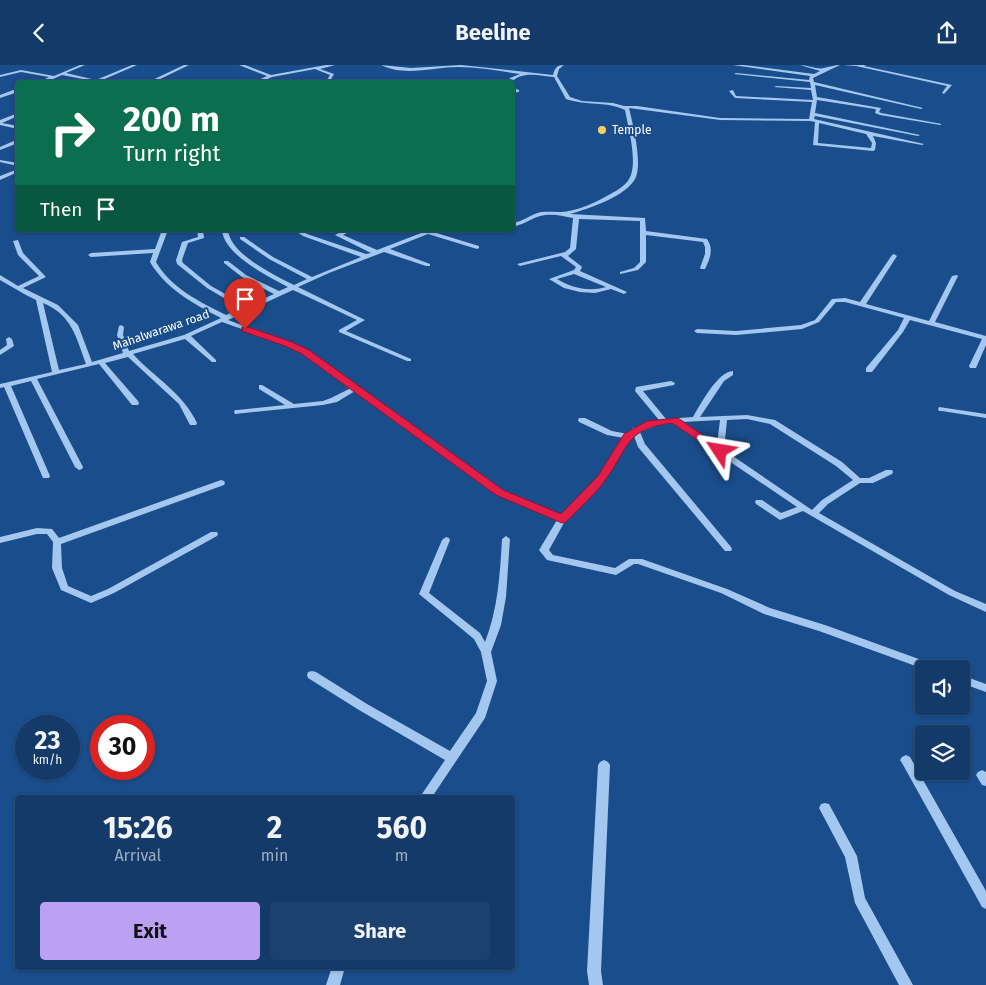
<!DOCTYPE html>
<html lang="en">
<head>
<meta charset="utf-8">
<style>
  :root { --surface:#133a68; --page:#1c416e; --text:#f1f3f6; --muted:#9dadc0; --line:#32547c; --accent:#bca0f2 }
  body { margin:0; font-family:"Fira Sans",sans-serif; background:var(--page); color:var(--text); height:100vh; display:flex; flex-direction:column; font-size:19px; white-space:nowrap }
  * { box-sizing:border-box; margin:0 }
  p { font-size:16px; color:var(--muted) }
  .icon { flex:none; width:28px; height:28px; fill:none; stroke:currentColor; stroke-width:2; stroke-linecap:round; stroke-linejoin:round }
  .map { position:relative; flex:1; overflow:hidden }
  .details { position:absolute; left:15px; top:730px; width:500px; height:175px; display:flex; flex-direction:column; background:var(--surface); border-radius:5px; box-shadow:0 1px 4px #0004,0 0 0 1px var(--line) }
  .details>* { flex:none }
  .guide { position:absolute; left:15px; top:15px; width:500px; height:152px; border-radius:5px; box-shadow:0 1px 4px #0004,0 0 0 1px var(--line); background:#0b6e4f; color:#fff; overflow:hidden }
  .tools { position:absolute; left:915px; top:595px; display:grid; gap:10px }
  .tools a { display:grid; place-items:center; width:55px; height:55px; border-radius:5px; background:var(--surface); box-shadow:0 1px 4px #0004,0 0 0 1px var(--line); font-size:25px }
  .speed { position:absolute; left:15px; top:650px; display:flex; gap:10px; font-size:25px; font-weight:700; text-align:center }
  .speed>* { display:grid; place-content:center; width:65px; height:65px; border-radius:50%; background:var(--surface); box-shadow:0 1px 4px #0004,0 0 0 1px var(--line); line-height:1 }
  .speed small { font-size:12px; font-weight:400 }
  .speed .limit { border:8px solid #d22; background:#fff; color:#111 }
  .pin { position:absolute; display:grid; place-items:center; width:42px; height:42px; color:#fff; margin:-51px -21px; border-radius:50% 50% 50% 0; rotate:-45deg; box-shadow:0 0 5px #0007 }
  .pin .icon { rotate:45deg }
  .me { position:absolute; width:55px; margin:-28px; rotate:303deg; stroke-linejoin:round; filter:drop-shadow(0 0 4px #0008) }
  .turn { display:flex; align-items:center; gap:18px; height:105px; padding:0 25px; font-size:22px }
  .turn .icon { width:65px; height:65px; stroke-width:2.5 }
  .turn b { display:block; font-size:35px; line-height:42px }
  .then { display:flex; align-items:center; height:48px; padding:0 25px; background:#0003; gap:10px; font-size:19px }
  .eta { display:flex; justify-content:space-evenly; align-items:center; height:85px; text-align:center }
  .eta b { font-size:30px; font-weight:700; line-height:35px }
  .primary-button { display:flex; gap:10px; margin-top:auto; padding:10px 25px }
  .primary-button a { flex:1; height:58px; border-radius:5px; background:var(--accent); color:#111; font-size:20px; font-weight:700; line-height:58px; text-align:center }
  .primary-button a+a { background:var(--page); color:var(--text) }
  header { display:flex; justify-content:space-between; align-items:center; height:65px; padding:0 25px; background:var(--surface); font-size:22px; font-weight:700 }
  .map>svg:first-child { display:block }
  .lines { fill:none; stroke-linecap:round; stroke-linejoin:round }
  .minor { fill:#a3c7ee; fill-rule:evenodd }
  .route { fill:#e11d48; stroke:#92132f }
  .poi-dot { fill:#ffce60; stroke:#194d8b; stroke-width:2 }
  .labels { text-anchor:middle; stroke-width:4; stroke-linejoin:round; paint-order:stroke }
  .far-poi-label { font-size:12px; fill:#fff; stroke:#194d8b; text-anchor:start }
  .far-street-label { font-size:12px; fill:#fff; stroke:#194d8b }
</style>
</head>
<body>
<header><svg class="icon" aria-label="back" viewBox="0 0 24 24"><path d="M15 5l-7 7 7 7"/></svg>Beeline<svg class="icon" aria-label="share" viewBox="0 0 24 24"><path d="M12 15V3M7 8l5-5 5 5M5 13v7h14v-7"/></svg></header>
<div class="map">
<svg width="986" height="920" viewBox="0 0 986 920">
  <rect width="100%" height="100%" fill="#194d8b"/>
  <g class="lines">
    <!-- minor -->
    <path class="minor" d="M80,0H85L66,8L96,15L132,0H137L100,16V18H90L93,16L62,10L44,18H37L49,12L21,7L0,12V10L21,5L54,11Z
      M184,0H189L152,18H146Z
      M239,0H245L271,10L326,0H335L320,4L334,9L331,14L337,18H331L327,15L330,10L315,4L272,12L259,18H252L267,11Z
      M381,0L411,3L461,0L553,10C555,3 557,0 564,0L559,4L557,11L570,32L582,36L613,38L624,41H637L720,53L809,54L812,37L735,33L729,26L733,25L736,31L813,35L811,25L774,22L776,21L811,23L810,17L734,9L736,8L809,15L810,11L733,0H744L814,9L820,6L800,0C807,0 818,5 824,3C830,2 834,0 840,0L813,13L814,17L923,43L921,44L815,20L817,32L875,42L881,43L879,47L881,48L942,59L940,60L880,50L875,48L876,45L875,44L817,35L815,48L920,70L918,71L815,51L814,54L924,79L922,80L873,71L876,78L875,85L873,86L813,80L815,57L810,56L720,55L629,43C633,60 642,96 636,112C628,131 588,144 570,149L645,153L646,166L707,174C714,184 710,194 705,204H701L700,203L705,189V182L703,177L646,170V197L638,205L620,209V207L634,203L640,197V156L579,154L576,184L568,191L581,201L582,202L580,206L627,227L624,229L611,224L595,228L580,227L564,223L549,214L574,205L576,202L561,191L520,201L517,199L565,187L570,183L573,153C562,151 551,148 540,151C530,154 523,160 512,162V158C523,157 531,149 541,147C550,146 560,148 569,146C581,144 594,138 605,132C612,128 621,124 627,117C640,103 628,62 625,45C607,36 586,41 566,34L554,12C540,11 521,5 511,18H507L510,13L520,9C500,6 479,2 458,2C433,2 405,12 381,0ZM819,58L866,69L872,78L871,83L818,78ZM574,209L606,222C588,227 572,223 557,214Z
      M843,0H866L864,1L952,20L944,29L942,28L947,21L856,1Z
      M207,15L215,17L216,18L206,17Z
      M233,15L241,17L242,18H226Z
      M512,22L519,25V27L512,28Z
      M16,24L18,27L0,33V30Z
      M18,48V51L2,58L18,61V64L0,60V55Z
      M16,75H18V78L0,85V82Z
      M0,95L18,98V101L0,97Z
      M18,104V107L0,115V111Z
      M512,125L516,126L512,129Z
      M74,165H92L89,167L76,168L74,167Z
      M162,165H168L156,197C171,223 200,237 226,250L241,243L207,223L177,199L176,195L182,177L198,172L197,165H203L204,173L188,178L182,195L183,198L211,221L247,241L274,229L242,212L224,198V196H228L246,210L279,226L288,222C268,211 224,190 222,165H228C230,189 274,210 294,220L307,214L269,194L240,174V172H244L273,192L312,212L361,192L303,171L294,165H301L307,169L366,189L371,188L335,170L345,165H353L343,170L377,185L429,165H437L433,167L479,181V183L477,184L428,169L390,184L430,199V201H426L384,187L329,208L298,222L365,255L346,266L411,294V296H407L339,267V265L357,255L293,225L228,255L291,278L308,286L503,425L561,450L595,415L624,373L607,370L579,357L578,355L579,353H585L612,366L628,369L633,363L659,355L635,326L636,322L671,316L675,318L674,320L643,326L666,354L693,352C700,340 718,306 733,306V310L724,316L700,352L747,350L775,355L842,397L860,413H869L886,405H892L893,407L892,409L873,418H860L828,439L819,448L955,526L986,539V547L949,530L803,446L780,455L756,439L755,437L756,435H762L781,448L797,442L673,358L658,360L640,367L645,379L731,482L732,484L731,486H725L638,382L634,371L626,380L601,419L565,456L549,485L553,490L615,503L629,494H642L727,524L770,543L825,560L938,601L939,604H924L819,566L764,549L721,528L638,499H634L616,510L547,495L539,485L557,455L497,429L355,326L337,337L323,340L235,349L234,347L235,345H238L285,340L259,324V320H262L294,339L323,336L331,333L351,323L304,288L287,280L222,257L191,271L216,295V297H212L185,274L133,289C155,313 183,328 197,358L196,360H190L179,339L128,292L105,298L138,336L139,338L138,340H132L99,299L37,314L83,402L82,404L79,405L75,402L31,316L11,321L50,411L49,413H43L4,322L0,323V319L52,307L36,235L26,230L0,215V210L18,221L39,211L18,190L13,176L18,175L23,188L46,212L23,223L58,240L78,260L92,297L123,288L117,270L119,261L121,260L124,262L123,270L129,286L184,270L221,253C194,239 166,224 150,197L153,188L91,192L88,190L91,188L155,184ZM43,238C72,250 76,272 86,299L59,305ZM747,354L770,359L836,401L853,415L822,435L812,445L724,385L727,355ZM720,355L717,380L682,357Z
      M894,189L897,191L866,239L929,256L952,211L957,210L958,211L935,257L986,271V280L976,303H970L969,301L982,274L910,255L903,267L872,307H866V303L898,265L904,253L845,237H836L819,257L802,264L736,270L697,268L694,266L697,264L736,266L801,260L815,255L832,234L845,233L860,237L892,190Z
      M9,272L12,274L14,281L0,290V285L7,280L6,274Z
      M939,342L986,349V353L942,346H939L938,344Z
      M221,415L224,416L225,418L224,420L61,479L62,503L68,521L91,531L108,524L211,467H217L218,469L217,471L114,528L91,538L61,525L52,503L53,477L47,469H37L0,478V472L37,463L52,464L59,473Z
      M506,471L510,474L506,532L501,560L491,587L497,616L485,653L432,732H420L445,695L359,645L308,613L307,610L308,607L312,606L316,607L367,639L450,686L476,648L487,616L481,587L474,574L419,529L442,475L446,472L449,473L450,475L429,528L480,568L485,577C498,544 500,509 502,474Z
      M961,610L986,619V627L961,618Z
      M906,690L910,692L986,826V844L982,842L902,698L900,695L902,692Z
      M604,695L608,697L610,700L601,906L603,920H589L587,906L598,700L600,697Z
      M982,705L986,707V721L982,720L976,710L978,707Z
      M825,738L829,739L857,791L865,833L913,920H899L855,838L845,792L819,743L821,739Z
      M332,902H345L340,920H326Z"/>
  </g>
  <!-- route -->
  <path class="route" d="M242,262H248L292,277L309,285L503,425L561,449L598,411L624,369L647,356L678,353L726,386L720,389L717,388L672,358C625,364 630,381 606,414C595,430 579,443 566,457L562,458L496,430L302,289L285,281L242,266Z"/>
  <!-- markers -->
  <circle class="poi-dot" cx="602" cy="65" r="5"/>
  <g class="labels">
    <!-- far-poi labels -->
    <g class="far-poi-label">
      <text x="612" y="69">Temple</text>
    </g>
    <!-- far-street labels -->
    <g class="far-street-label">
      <text transform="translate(161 265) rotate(-19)" y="4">Mahalwarawa road</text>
    </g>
  </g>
</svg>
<div class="tools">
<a><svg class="icon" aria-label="sound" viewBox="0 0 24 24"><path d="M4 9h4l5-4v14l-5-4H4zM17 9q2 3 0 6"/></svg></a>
<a><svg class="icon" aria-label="layers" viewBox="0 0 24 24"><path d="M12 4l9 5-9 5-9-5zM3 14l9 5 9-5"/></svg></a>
</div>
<div class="speed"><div>23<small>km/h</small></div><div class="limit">30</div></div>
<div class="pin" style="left:245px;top:264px;background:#d93025"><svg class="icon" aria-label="arrive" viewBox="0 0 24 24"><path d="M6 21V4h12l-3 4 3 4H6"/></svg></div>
<svg class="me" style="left:720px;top:386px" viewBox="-20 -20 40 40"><path d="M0-17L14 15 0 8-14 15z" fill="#e11d48" stroke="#fff" stroke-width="4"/></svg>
<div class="guide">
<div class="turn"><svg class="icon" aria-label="right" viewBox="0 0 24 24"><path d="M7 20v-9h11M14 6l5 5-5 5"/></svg><div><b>200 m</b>Turn right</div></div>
<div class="then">Then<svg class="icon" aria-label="arrive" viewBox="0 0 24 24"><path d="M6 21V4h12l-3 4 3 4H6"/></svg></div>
</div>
<section class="details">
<div class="eta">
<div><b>15:26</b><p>Arrival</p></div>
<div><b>2</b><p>min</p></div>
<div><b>560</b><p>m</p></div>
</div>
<div class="primary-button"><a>Exit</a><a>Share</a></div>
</section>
</div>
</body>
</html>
